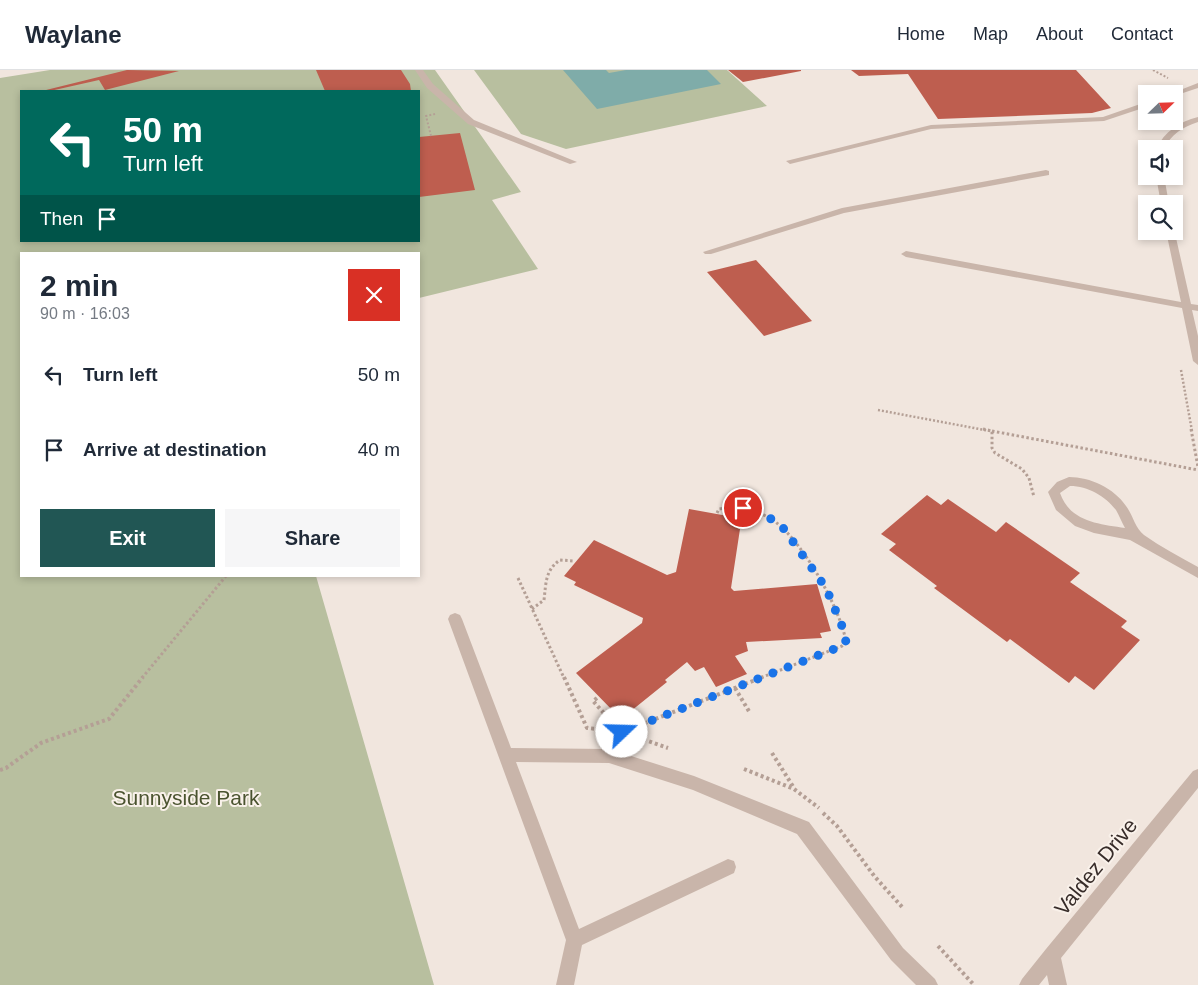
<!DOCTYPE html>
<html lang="en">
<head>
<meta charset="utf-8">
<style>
  :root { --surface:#fff; --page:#f6f6f7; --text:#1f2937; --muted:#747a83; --line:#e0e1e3; --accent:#215654 }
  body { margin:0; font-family:Helvetica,sans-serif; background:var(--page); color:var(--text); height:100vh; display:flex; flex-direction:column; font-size:19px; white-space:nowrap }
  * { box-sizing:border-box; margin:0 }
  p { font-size:16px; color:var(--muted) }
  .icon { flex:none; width:28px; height:28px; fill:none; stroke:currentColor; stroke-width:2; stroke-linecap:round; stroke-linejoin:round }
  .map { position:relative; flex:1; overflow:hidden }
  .panel { position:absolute; left:20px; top:182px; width:400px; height:325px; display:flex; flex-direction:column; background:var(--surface); border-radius:0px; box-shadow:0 2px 8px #0003 }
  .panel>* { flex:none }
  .banner { position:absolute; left:20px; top:20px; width:400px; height:152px; border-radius:0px; box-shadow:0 2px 8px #0003; background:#00695c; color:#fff; overflow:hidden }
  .needle { width:32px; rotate:67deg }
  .controls { position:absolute; left:1138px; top:15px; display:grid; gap:10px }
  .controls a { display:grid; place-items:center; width:45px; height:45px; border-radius:0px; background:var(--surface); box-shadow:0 2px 8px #0003; font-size:25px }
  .pin { position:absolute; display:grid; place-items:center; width:42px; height:42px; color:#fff; margin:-21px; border:2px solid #fff; border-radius:50%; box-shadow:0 1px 5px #0007 }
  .me { position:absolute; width:55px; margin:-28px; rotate:69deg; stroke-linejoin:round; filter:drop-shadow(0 0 4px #0008) }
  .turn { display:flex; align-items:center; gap:18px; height:105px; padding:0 20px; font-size:22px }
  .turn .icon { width:65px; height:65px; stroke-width:2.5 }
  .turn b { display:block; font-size:35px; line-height:42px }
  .then { display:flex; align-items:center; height:48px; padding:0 20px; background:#0003; gap:10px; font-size:19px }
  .round { display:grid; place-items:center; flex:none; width:52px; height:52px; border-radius:0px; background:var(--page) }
  .head { display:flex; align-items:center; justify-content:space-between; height:85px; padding:0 20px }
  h1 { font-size:30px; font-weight:700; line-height:38px }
  .button { display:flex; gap:10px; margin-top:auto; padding:10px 20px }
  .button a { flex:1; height:58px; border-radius:0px; background:var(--accent); color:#fff; font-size:20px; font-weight:700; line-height:58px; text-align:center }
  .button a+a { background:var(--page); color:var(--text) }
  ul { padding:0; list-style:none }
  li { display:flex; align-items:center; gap:15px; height:75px; padding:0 20px }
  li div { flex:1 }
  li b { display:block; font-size:19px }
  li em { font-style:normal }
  header { display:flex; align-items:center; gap:30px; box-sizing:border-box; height:70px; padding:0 25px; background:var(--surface); border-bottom:1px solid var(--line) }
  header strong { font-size:24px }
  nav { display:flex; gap:28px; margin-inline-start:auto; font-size:18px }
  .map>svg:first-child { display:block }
  .green { fill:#b8bf9f; fill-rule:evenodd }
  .water { fill:#7faca9 }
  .building { fill:#be5e4f }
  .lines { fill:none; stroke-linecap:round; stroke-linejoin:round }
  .path-far3 { stroke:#b49f95; stroke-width:2; stroke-dasharray:2 2; stroke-linecap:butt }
  .path-far2 { stroke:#b49f95; stroke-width:2.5; stroke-dasharray:2 2; stroke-linecap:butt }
  .path-far1 { stroke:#b49f95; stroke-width:3; stroke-dasharray:2.5 2.5; stroke-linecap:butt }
  .path { stroke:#b49f95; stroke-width:4; stroke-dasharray:3 3; stroke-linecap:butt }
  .minor { fill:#c9b5aa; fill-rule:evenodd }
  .route { stroke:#1a73e8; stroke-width:9; stroke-dasharray:0 16.2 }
  .labels { text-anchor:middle; stroke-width:4; stroke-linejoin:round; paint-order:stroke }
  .near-park-label { font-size:21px; fill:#4a532f; stroke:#f9f1ea }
  .near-street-label { font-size:21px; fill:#372c29; stroke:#f9f1ea }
</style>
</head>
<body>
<header>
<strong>Waylane</strong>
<nav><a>Home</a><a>Map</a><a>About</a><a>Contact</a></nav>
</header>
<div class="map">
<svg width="1198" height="915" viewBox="0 0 1198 915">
  <rect width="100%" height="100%" fill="#f1e6de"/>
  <!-- green -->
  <path class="green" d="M50,0H435L521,122L492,130L538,199L419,228V184H21V506H316L434,915H0V8ZM21,21H419V171H21Z
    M474,0H727L767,36L566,79L521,64Z"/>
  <!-- water -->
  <path class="water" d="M563,0H606L609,3L626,0H707L721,14L597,39Z"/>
  <!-- building -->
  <path class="building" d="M127,0L179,1L105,20L99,10L50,21H42Z
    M316,0H401L410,14L411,21H325Z
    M728,0H801V1L743,12Z
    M851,0H1076L1111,38L1092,43L938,49L908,4L859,6Z
    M460,63L475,120L419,127V67Z
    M756,190L812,251L764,266L707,202Z
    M927,425L941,435L948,429L996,462L1006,452L1080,503L1070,512L1127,551L1121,557L1140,570L1094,620L1075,606L1069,613L1010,569L1007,572L934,518L937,516L889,480L896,474L881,464Z
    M689,439L739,448L737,458L740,459L731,518L734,521L817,514L831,561L820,563L822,568L746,572L748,581L735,586L747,604L716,617L704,597L695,601L687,592L665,610L667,612L631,641L625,635L616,644L576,603L642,553L643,548L574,515L576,512L564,506L594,470L667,505L676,502Z"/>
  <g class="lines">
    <!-- path-far3 -->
    <path class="path-far3" d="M1153,0L1168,8
      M431,66L426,46L435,44"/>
    <!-- path-far2 -->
    <path class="path-far2" d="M1181,300L1192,361
      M878,340L990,361"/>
    <!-- path-far1 -->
    <path class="path-far1" d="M983,359L992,361V378L995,383L1022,399L1029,408L1034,427
      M1191,359L1198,397
      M992,361L1198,400
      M717,443L719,439C737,436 755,439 771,449C800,466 841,539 846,572L842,576L760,608
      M518,508L564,608
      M532,539L544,530C546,514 545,500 560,490L574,491
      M142,608L226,506"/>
    <!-- path -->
    <path class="path" d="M564,607L587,658L619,661L668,678
      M735,618L750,643
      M597,628L593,631L619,660
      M622,662L763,607
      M772,683L794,718
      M744,699L794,719L819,738
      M0,700L6,698L41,673L109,649L143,607
      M823,743L837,756L875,807L903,838
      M938,876L974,915"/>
    <!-- minor -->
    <path class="minor" d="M415,0H423L433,14L474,50L577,92L570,94L468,54L427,18Z
      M1198,13V18L1174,26V24H1170Z
      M1146,32V37L1104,51L931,59L790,94L786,91L931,55L1103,47Z
      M1198,47V52C1183,57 1171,64 1164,79H1156C1165,61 1179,52 1198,47Z
      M1046,100L1049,101V105L844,143L711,184H705L703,182L842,138Z
      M1156,106H1164L1169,134H1161Z
      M1174,159L1191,234L1198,235V241L1192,240L1198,266V295L1193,291L1182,238L906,187L901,184L906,181L1181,232L1166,161H1174Z
      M1069,407C1090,407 1114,418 1126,436C1133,445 1135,458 1144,465C1161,477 1180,487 1198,497V508L1130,470L1094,463L1075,456L1056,440L1048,422L1057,412ZM1070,416C1088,416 1105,426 1116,440C1119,445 1122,453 1125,458C1099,454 1070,452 1060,423Z
      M455,543L460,545L462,549L511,678L609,679L694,706L809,752L903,878L935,909L938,915H916L891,890L797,764L693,720L609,693L516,692L579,859L728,789L734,791L736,797L734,803L582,875L574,915H556L566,870L448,549L450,545Z
      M1198,699V718L1061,888L1067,915H1049L1047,905L1039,915H1019L1022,909L1046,879L1193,701Z"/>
  </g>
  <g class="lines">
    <!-- route -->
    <path class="route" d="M622,662L842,576L846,572L842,556L826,518L784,459C773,448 758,441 743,438"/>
  </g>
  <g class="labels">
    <!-- near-park labels -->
    <g class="near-park-label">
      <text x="186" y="735">Sunnyside Park</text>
    </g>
    <!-- near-street labels -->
    <g class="near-street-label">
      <text transform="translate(1096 797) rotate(-51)" y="7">Valdez Drive</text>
    </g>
  </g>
</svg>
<div class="controls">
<a><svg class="needle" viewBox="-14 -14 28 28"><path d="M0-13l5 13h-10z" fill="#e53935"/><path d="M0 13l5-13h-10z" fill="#747a83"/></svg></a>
<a><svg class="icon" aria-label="sound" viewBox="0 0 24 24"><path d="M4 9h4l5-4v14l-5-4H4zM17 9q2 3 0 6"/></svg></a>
<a><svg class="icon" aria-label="search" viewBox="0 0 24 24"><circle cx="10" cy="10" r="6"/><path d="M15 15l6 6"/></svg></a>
</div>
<div class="pin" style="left:743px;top:438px;background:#d93025"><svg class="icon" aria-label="arrive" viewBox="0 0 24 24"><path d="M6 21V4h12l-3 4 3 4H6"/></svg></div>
<svg class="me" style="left:622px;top:662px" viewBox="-20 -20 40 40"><circle r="19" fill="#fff"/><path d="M0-13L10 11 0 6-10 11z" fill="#1a73e8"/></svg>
<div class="banner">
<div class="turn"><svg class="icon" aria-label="left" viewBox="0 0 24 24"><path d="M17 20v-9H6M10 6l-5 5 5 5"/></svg><div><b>50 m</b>Turn left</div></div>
<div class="then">Then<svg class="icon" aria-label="arrive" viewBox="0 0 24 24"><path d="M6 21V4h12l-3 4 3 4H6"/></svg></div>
</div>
<section class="panel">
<div class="head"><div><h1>2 min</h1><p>90 m · 16:03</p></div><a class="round" style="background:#d93025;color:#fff"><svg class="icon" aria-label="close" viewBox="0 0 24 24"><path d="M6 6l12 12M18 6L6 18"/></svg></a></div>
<ul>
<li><svg class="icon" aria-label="left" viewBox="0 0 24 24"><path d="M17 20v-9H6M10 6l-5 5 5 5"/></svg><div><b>Turn left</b></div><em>50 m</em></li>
<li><svg class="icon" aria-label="arrive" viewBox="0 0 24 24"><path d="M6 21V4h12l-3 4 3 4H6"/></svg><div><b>Arrive at destination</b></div><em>40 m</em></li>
</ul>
<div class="button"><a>Exit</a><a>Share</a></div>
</section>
</div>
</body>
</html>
